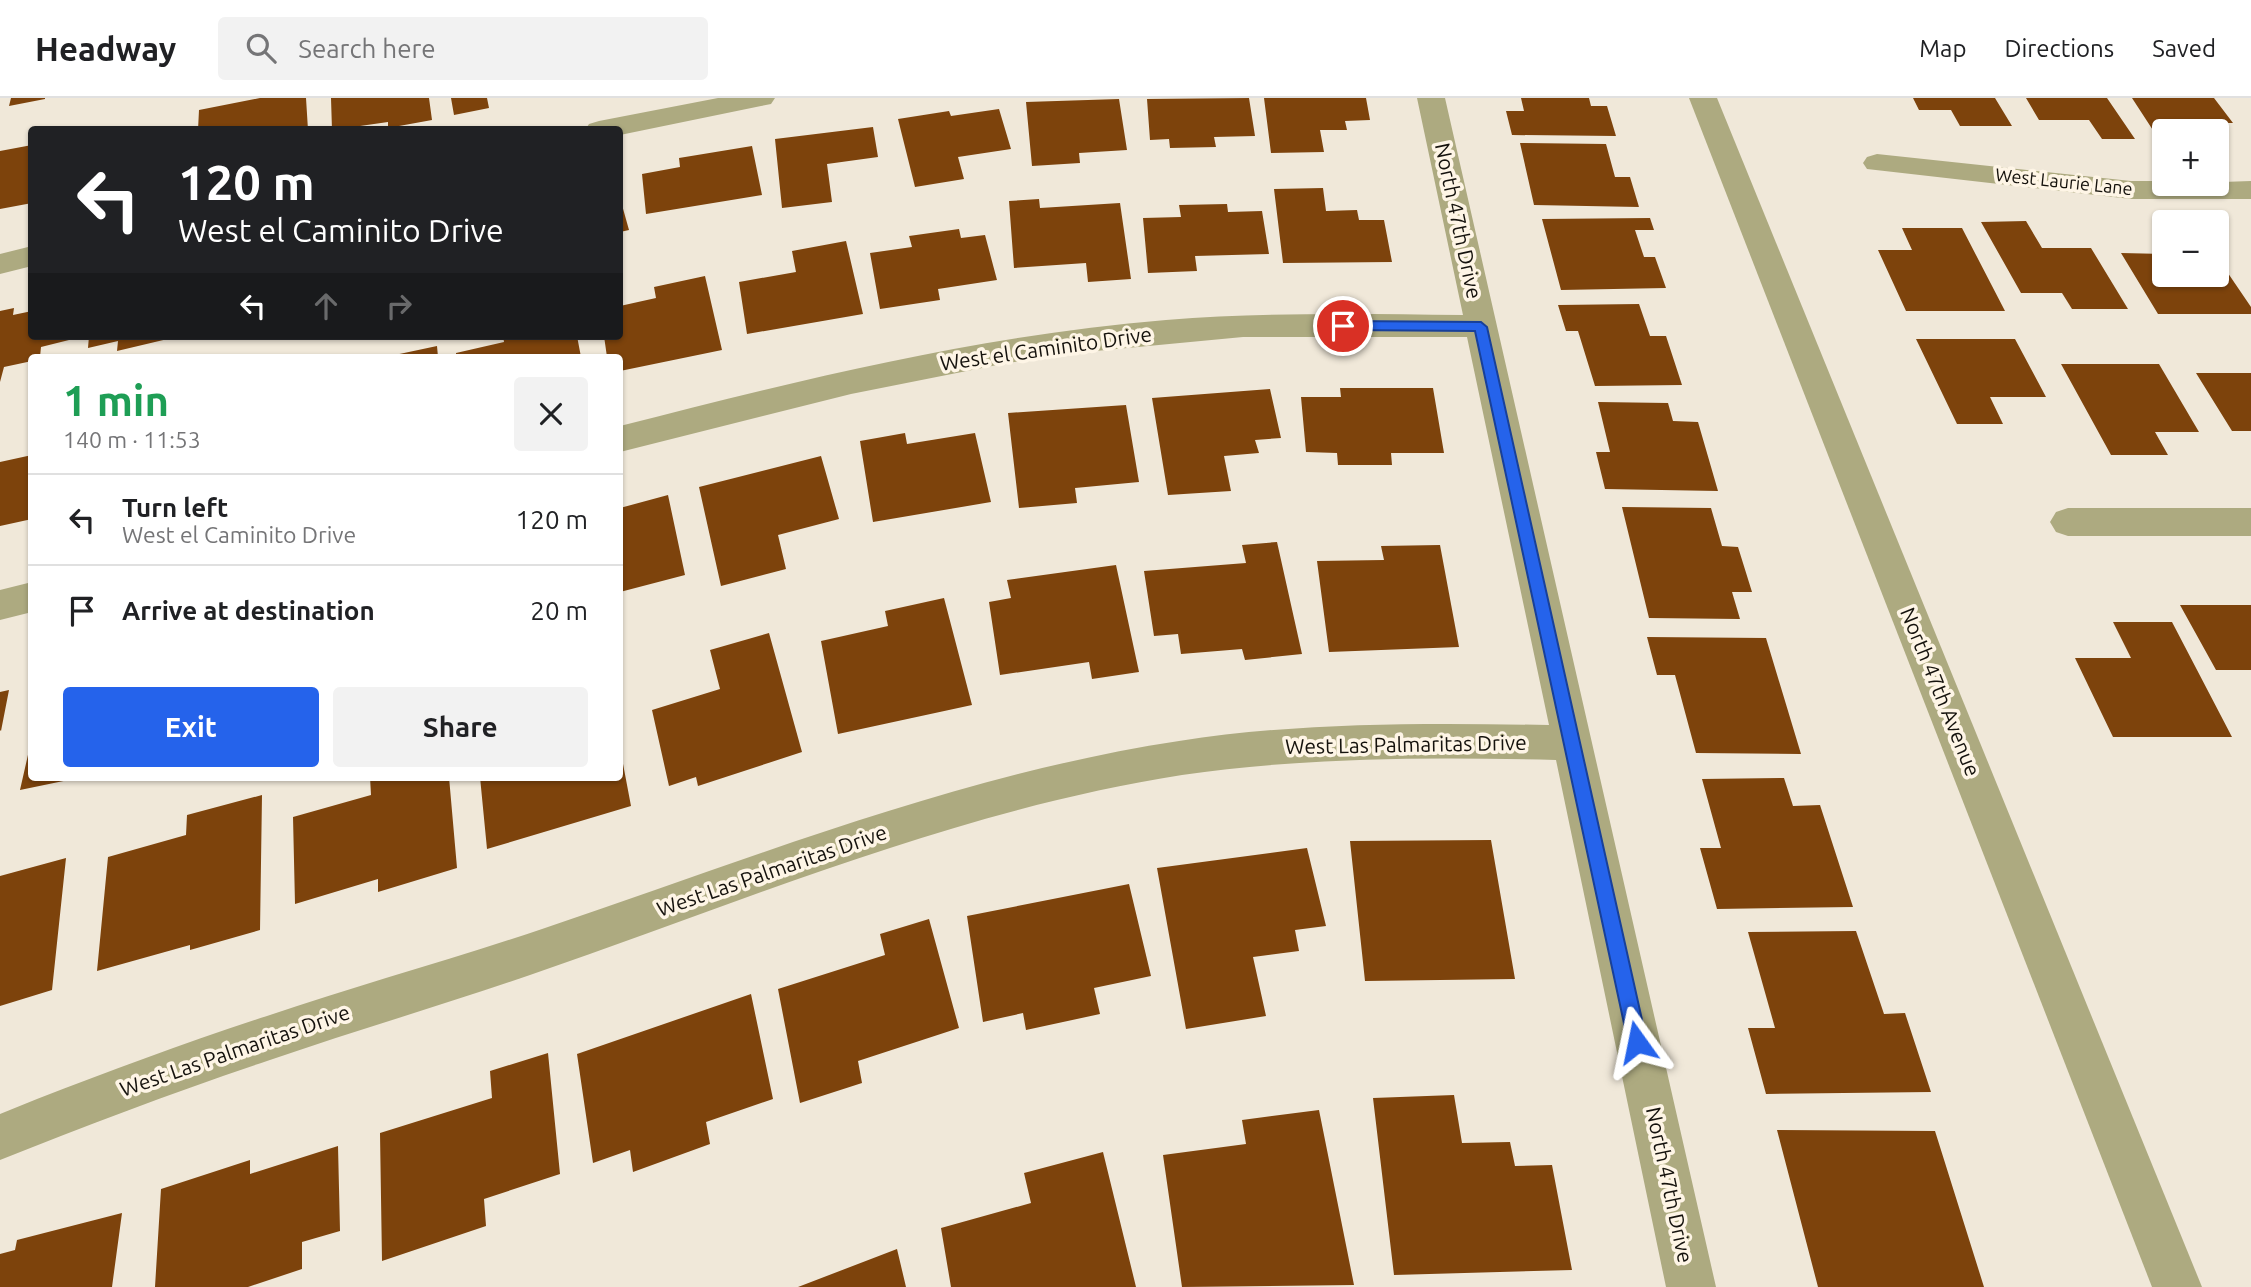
<!DOCTYPE html>
<html lang="en">
<head>
<meta charset="utf-8">
<style>
  :root { --surface:#fff; --page:#f2f2f2; --text:#202124; --muted:#757577; --line:#e0e0e0; --accent:#2563eb }
  body { margin:0; font-family:Ubuntu,sans-serif; background:var(--page); color:var(--text); height:100vh; display:flex; flex-direction:column; font-size:26px; white-space:nowrap }
  * { box-sizing:border-box; margin:0 }
  p { font-size:23px; color:var(--muted) }
  .icon { flex:none; width:38px; height:38px; fill:none; stroke:currentColor; stroke-width:2; stroke-linecap:round; stroke-linejoin:round }
  .map { position:relative; flex:1; overflow:hidden }
  .side { position:absolute; left:28px; top:256px; width:595px; height:427px; display:flex; flex-direction:column; background:var(--surface); border-radius:7px; box-shadow:0 2px 5px #0004 }
  .side>* { flex:none }
  .banner { position:absolute; left:28px; top:28px; width:595px; height:214px; border-radius:7px; box-shadow:0 2px 5px #0004; background:#202124; color:#fff; overflow:hidden }
  .tools { position:absolute; left:2152px; top:21px; display:grid; gap:14px }
  .tools a { display:grid; place-items:center; width:77px; height:77px; border-radius:7px; background:var(--surface); box-shadow:0 2px 5px #0004; font-size:35px }
  .pin { position:absolute; display:grid; place-items:center; width:60px; height:60px; color:#fff; margin:-30px; border:4px solid #fff; border-radius:50%; box-shadow:0 2px 7px #0007 }
  .me { position:absolute; width:77px; margin:-38px; rotate:348deg; stroke-linejoin:round; filter:drop-shadow(0 0 5px #0008) }
  .turn { display:flex; align-items:center; gap:24px; height:147px; padding:0 35px; font-size:32px }
  .turn .icon { width:91px; height:91px; stroke-width:2.5 }
  .turn b { display:block; font-size:49px; line-height:60px }
  .lanes { display:flex; align-items:center; height:66px; padding:0 35px; background:#0003; justify-content:center; gap:35px; direction:ltr }
  .lanes .off { opacity:.35 }
  .round { display:grid; place-items:center; flex:none; width:74px; height:74px; border-radius:7px; background:var(--page) }
  .summary { display:flex; align-items:center; justify-content:space-between; height:119px; padding:0 35px }
  h1 { font-size:42px; font-weight:700; line-height:52px; color:#1e9e55 }
  .action { display:flex; gap:14px; margin-top:auto; padding:14px 35px }
  .action a { flex:1; height:80px; border-radius:7px; background:var(--accent); color:#fff; font-size:28px; font-weight:700; line-height:80px; text-align:center }
  .action a+a { background:var(--page); color:var(--text) }
  ul { padding:0; list-style:none }
  li { display:flex; align-items:center; gap:21px; height:91px; padding:0 35px; border-top:2px solid var(--line) }
  li div { flex:1 }
  li b { display:block; font-size:26px }
  li em { font-style:normal }
  header { display:flex; align-items:center; gap:42px; box-sizing:border-box; height:98px; padding:0 35px; background:var(--surface); border-bottom:2px solid var(--line) }
  header strong { font-size:33px }
  nav { display:flex; gap:38px; margin-inline-start:auto; font-size:24px }
  .search { width:490px; height:63px; background:var(--page); display:flex; align-items:center; gap:18px; box-sizing:border-box; padding:0 24px; border-radius:7px; color:var(--muted); font-size:26px }
  .map>svg:first-child { display:block }
  .building { fill:#7d430c }
  .lines { fill:none; stroke-linecap:round; stroke-linejoin:round }
  .minor { fill:#adaa80; fill-rule:evenodd }
  .tertiary { fill:#adaa80; fill-rule:evenodd }
  .route { fill:#2563eb; stroke:#184099; stroke-width:2 }
  .labels { text-anchor:middle; stroke-width:7; stroke-linejoin:round; paint-order:stroke }
  .far-street-label { font-size:18px; fill:#15120d; stroke:#fef5e6 }
  .street-label { font-size:21px; fill:#15120d; stroke:#fef5e6 }
</style>
</head>
<body>
<header>
<strong>Headway</strong>
<div class="search"><svg class="icon" aria-label="search" viewBox="0 0 24 24"><circle cx="10" cy="10" r="6"/><path d="M15 15l6 6"/></svg>Search here</div>
<nav><a>Map</a><a>Directions</a><a>Saved</a></nav>
</header>
<div class="map">
<svg width="2251" height="1189" viewBox="0 0 2251 1189">
  <rect width="100%" height="100%" fill="#f0e8d9"/>
  <!-- building -->
  <path class="building" d="M11,0H45V1L9,8Z
    M260,0H306L308,32H198L199,12Z
    M331,0H429L432,22L388,30V24L332,32Z
    M451,0H487L489,10L454,17Z
    M1249,0L1255,38L1214,39L1216,49L1170,50L1169,41L1150,42L1147,1Z
    M1264,0H1366L1370,22L1345,23L1347,32H1320L1324,54L1271,55Z
    M1521,0H1589L1591,8H1607L1616,38L1512,37L1506,13H1524Z
    M1913,0H1995L2012,28H1960L1951,12H1919Z
    M2026,0H2107L2135,41H2102L2089,22H2039Z
    M2132,0H2214L2233,25H2186L2192,33H2165V43H2160Z
    M1119,1L1127,52L1079,55L1080,65L1032,68L1026,4Z
    M999,11L1011,51L958,59L964,81L915,89L898,21L949,13L951,18Z
    M873,29L878,59L827,66L832,104L782,110L775,41Z
    M1520,45L1606,46L1615,79H1630L1639,109L1534,107Z
    M32,47V105L0,111V53Z
    M752,48L762,97L646,116L642,76L680,69L679,60Z
    M1323,90L1326,113L1357,112L1359,122H1384L1392,164L1283,165L1274,91Z
    M620,100L629,132L620,134Z
    M1039,101L1040,110L1120,105L1131,181L1088,184L1086,165L1014,170L1009,103Z
    M1227,106L1228,114L1262,113L1269,156L1195,158L1197,173L1148,175L1143,120L1181,119L1179,107Z
    M1650,120L1654,132H1635L1644,159H1655L1666,190L1561,192L1542,121Z
    M2026,123L2042,150H2091L2128,211H2072L2062,195H2021L1981,124Z
    M1902,130H1962L2005,213H1906L1878,152H1912Z
    M959,131L961,140L985,137L997,182L938,191L940,202L880,211L870,155L912,149L909,138Z
    M846,143L863,216L747,236L739,184L796,174L792,153Z
    M2121,155L2165,156V177H2217V159L2251,209V216H2158Z
    M705,178L722,252L620,273V259H607L604,238H620V208L656,200L654,189Z
    M1639,206L1650,238H1666L1682,287L1595,288L1578,233H1566L1558,207Z
    M14,210L13,217L32,213V238H70L69,242L41,249L40,259H32V263L4,269L0,284V213Z
    M89,238H176V239L117,253L118,243L88,250Z
    M503,238H577L581,259H456V255L504,244Z
    M1916,241H2015L2046,299H1990L2003,326H1957Z
    M437,248L438,259H391L390,258Z
    M2061,266H2159L2199,334H2155L2168,357H2111Z
    M2196,275H2251V333H2232Z
    M1340,290H1433L1444,355H1391L1392,367H1338L1337,355L1306,354L1301,299H1341Z
    M1270,291L1281,340L1255,342L1259,355L1224,358L1231,393L1168,397L1152,300Z
    M1598,304L1668,305L1673,323L1698,324L1718,393L1605,391L1596,354H1610Z
    M1126,307L1139,384L1075,390L1077,405L1019,410L1008,315Z
    M905,335L907,346L975,335L991,404L873,424L860,343Z
    M32,357V421L0,428V364Z
    M821,358L839,421L778,437L786,471L721,488L699,389Z
    M668,397L685,477L620,494V410Z
    M1622,409L1711,410L1722,448L1738,449L1752,494H1732L1740,521L1649,520Z
    M1277,444L1302,556L1245,562L1242,551L1181,556L1178,536L1154,538L1144,473L1246,465L1242,447Z
    M1440,447L1459,549L1329,554L1317,463L1384,462L1381,448Z
    M1116,467L1139,574L1092,581L1089,564L1000,577L989,504L1011,500L1007,482Z
    M944,500L972,607L838,636L821,543L888,528L885,513Z
    M2180,507H2251V572H2216Z
    M2113,524H2172L2232,639H2113L2075,560H2131Z
    M769,535L802,654L698,688L696,679L669,688L652,612L720,591L710,552Z
    M1647,539L1766,540L1801,656L1696,655L1675,577H1657Z
    M9,592L1,633L0,632V594Z
    M30,648L32,679L78,680L20,692Z
    M620,650L631,708L487,751L480,679H620Z
    M370,679H449L457,770L378,794V781L295,806L293,719L371,697Z
    M1784,680L1793,708L1820,707L1853,809L1717,811L1700,750H1721L1702,681Z
    M262,697L260,832L190,852V847L97,873L108,759L186,737L187,717Z
    M1491,742L1515,881L1365,883L1350,743Z
    M1307,750L1326,828L1295,832L1299,853L1253,859L1266,918L1186,931L1157,770Z
    M66,760L52,892L0,908V778Z
    M1129,786L1151,878L1094,890L1100,916L1026,932L1023,915L983,924L967,818Z
    M929,821L959,930L858,963L862,985L800,1005L778,891L885,857L880,836Z
    M1856,833L1884,916L1905,915L1931,994L1766,996L1748,930H1775L1748,834Z
    M751,896L773,1001L706,1024L710,1046L633,1074L630,1052L593,1065L577,956Z
    M548,955L560,1076L484,1101L486,1128L382,1163L380,1035L492,1000L490,973Z
    M1454,997L1462,1045L1510,1044L1515,1068L1552,1067L1572,1172L1394,1177L1373,1000Z
    M1319,1012L1354,1187L1182,1189L1163,1057L1246,1046L1242,1022Z
    M1777,1032L1935,1033L1984,1189H1818Z
    M338,1048L340,1133L302,1144V1171L248,1189H155L161,1091L250,1062V1076Z
    M1103,1054L1136,1189H951L941,1130L1031,1105L1024,1075Z
    M122,1115L112,1189H0V1156L15,1152L17,1142Z
    M897,1151L906,1189H798Z"/>
  <g class="lines">
    <!-- minor -->
    <path class="minor" d="M718,0H775L771,6L761,8L620,37V32H585L589,26L599,23Z
      M1417,0H1445L1716,1189H1666L1556,662C1431,659 1306,659 1182,677C957,712 744,803 530,877C443,907 354,933 267,963C177,993 88,1027 0,1062V1016L37,1001C113,972 189,943 267,918C359,887 453,861 545,830C753,760 961,676 1179,643C1301,624 1426,625 1549,627L1467,239H1243L1085,254L1007,265L851,296L620,354V328C799,282 981,237 1166,222C1265,214 1363,216 1463,217Z
      M1877,56L2131,83H2165V86L2251,83V101H2131L1867,71L1863,65L1867,59Z
      M32,148V168L0,176V156Z
      M2068,410H2251V438H2068L2056,434L2050,424L2056,414Z
      M32,484V514L0,522V492Z"/>
    <!-- tertiary -->
    <path class="tertiary" d="M1689,0H1717L2202,1189H2152Z"/>
  </g>
  <!-- route -->
  <path class="route" d="M1343,223L1481,224L1487,229L1647,944L1644,951L1637,954L1631,951L1628,944L1475,233L1343,232L1336,228Z"/>
  <g class="labels">
    <!-- far-street labels -->
    <g class="far-street-label">
      <text transform="translate(2064 84) rotate(6)" y="6">West Laurie Lane</text>
    </g>
    <!-- street labels -->
    <g class="street-label">
      <text transform="translate(1458 123) rotate(78)" y="7">North 47th Drive</text>
      <text transform="translate(1046 251) rotate(-8)" y="7">West el Caminito Drive</text>
      <text transform="translate(1940 594) rotate(68)" y="7">North 47th Avenue</text>
      <text transform="translate(1406 647) rotate(-1)" y="7">West Las Palmaritas Drive</text>
      <text transform="translate(772 773) rotate(-19)" y="7">West Las Palmaritas Drive</text>
      <text transform="translate(235 953) rotate(-19)" y="7">West Las Palmaritas Drive</text>
      <text transform="translate(1669 1087) rotate(78)" y="7">North 47th Drive</text>
    </g>
  </g>
</svg>
<div class="tools">
<a>+</a>
<a>−</a>
</div>
<div class="pin" style="left:1343px;top:228px;background:#d93025"><svg class="icon" aria-label="arrive" viewBox="0 0 24 24"><path d="M6 21V4h12l-3 4 3 4H6"/></svg></div>
<svg class="me" style="left:1637px;top:944px" viewBox="-20 -20 40 40"><path d="M0-17L14 15 0 8-14 15z" fill="#2563eb" stroke="#fff" stroke-width="4"/></svg>
<div class="banner">
<div class="turn"><svg class="icon" aria-label="left" viewBox="0 0 24 24"><path d="M17 20v-9H6M10 6l-5 5 5 5"/></svg><div><b>120 m</b>West el Caminito Drive</div></div>
<div class="lanes"><svg class="icon" aria-label="left" viewBox="0 0 24 24"><path d="M17 20v-9H6M10 6l-5 5 5 5"/></svg><svg class="icon off" aria-label="ahead" viewBox="0 0 24 24"><path d="M12 20V5M6 11l6-6 6 6"/></svg><svg class="icon off" aria-label="right" viewBox="0 0 24 24"><path d="M7 20v-9h11M14 6l5 5-5 5"/></svg></div>
</div>
<section class="side">
<div class="summary"><div><h1>1 min</h1><p>140 m · 11:53</p></div><a class="round"><svg class="icon" aria-label="close" viewBox="0 0 24 24"><path d="M6 6l12 12M18 6L6 18"/></svg></a></div>
<ul>
<li><svg class="icon" aria-label="left" viewBox="0 0 24 24"><path d="M17 20v-9H6M10 6l-5 5 5 5"/></svg><div><b>Turn left</b><p>West el Caminito Drive</p></div><em>120 m</em></li>
<li><svg class="icon" aria-label="arrive" viewBox="0 0 24 24"><path d="M6 21V4h12l-3 4 3 4H6"/></svg><div><b>Arrive at destination</b></div><em>20 m</em></li>
</ul>
<div class="action"><a>Exit</a><a>Share</a></div>
</section>
</div>
</body>
</html>
